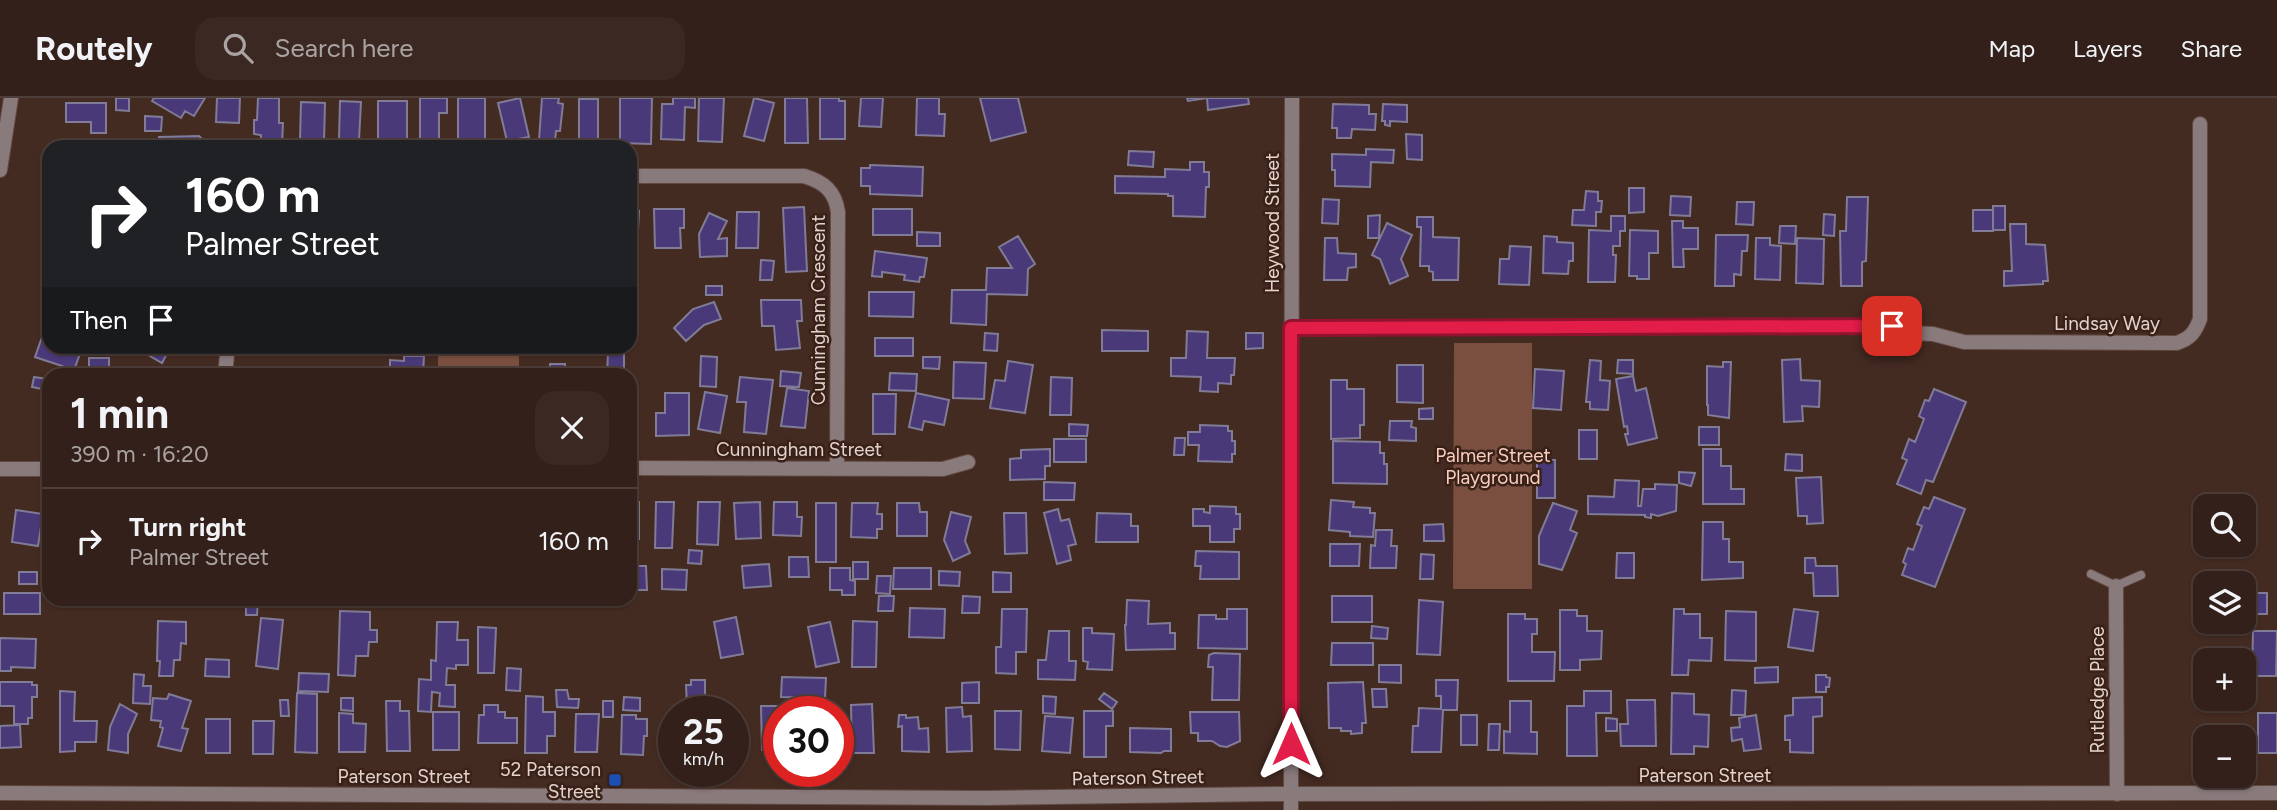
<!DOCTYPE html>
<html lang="en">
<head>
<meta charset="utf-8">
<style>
  :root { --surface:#33201a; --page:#3b2823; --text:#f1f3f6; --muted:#a9a3a2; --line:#4e3e39 }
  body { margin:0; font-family:Figtree,sans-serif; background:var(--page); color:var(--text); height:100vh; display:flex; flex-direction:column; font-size:26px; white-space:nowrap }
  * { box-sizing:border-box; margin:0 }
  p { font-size:23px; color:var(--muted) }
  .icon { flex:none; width:38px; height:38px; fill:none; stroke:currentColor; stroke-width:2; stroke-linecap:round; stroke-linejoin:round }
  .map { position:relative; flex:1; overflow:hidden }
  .sheet { position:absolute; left:42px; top:270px; width:595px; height:238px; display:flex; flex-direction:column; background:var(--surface); border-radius:21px; box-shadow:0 2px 5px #0004,0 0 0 2px var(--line) }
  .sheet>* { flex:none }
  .hud { position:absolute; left:42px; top:42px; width:595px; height:214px; border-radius:21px; box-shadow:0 2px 5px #0004,0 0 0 2px var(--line); background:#202124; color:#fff; overflow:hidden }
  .controls { position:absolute; left:2193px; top:396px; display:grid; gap:14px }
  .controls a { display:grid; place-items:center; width:63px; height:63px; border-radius:14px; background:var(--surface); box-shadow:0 2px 5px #0004,0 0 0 2px var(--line); font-size:35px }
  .speed { position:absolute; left:658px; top:598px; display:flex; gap:14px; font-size:35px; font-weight:700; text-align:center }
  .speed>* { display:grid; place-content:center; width:91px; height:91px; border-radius:50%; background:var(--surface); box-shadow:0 2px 5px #0004,0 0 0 2px var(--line); line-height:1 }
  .speed small { font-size:18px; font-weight:400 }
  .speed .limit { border:10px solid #d22; background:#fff; color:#111 }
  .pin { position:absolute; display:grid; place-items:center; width:60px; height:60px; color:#fff; margin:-30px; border-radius:14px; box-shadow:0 4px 10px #0006 }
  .me { position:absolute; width:77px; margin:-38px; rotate:0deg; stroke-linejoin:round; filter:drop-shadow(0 0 5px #0008) }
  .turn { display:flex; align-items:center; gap:24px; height:147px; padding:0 28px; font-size:32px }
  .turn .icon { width:91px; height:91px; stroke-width:2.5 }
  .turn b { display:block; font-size:49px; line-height:60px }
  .then { display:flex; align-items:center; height:66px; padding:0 28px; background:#0003; gap:14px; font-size:26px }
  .round { display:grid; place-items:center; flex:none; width:74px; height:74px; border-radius:21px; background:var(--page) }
  .summary { display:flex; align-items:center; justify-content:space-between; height:119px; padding:0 28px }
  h1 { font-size:42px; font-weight:700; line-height:52px }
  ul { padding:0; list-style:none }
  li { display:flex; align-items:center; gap:21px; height:105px; padding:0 28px; border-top:2px solid var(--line) }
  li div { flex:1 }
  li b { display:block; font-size:26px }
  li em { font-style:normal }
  header { display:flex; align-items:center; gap:42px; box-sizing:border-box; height:98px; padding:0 35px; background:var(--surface); border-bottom:2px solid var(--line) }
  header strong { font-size:33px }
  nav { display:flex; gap:38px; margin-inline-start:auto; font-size:24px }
  .search { width:490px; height:63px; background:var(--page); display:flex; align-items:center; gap:18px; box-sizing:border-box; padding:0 24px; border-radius:21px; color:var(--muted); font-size:26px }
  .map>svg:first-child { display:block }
  .green { fill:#7a4f3f }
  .building { fill:#4a3979; stroke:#807b96; stroke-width:2 }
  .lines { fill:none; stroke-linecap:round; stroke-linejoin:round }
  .service-casing { stroke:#614941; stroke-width:10 }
  .minor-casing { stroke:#614941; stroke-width:16 }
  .tertiary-casing { stroke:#614941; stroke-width:16 }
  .service { stroke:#897a7c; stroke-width:8 }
  .minor { stroke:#897a7c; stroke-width:14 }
  .tertiary { stroke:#897a7c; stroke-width:14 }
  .route-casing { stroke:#92132f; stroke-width:18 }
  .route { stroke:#e11d48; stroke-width:12 }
  .transit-dot { fill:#1a4fb4; stroke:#392118; stroke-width:2.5 }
  .labels { text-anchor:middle; stroke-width:5; stroke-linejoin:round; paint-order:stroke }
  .street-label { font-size:19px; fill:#e4d3cd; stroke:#392118 }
  .park-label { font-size:19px; fill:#fbcfbf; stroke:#392118 }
  .poi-label { font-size:19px; fill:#e4d3cd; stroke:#392118; text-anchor:end }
</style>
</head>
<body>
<header>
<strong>Routely</strong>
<div class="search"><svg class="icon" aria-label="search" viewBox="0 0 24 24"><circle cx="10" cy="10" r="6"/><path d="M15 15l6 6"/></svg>Search here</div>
<nav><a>Map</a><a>Layers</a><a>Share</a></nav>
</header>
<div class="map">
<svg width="2277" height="712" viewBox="0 0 2277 712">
  <rect width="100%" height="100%" fill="#442b22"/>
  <!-- green -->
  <path class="green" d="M1454,245H1532V491H1453Z
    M545,249V251H519V276H438V249Z"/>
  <!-- building -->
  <path class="building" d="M116,0H129V13L116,12Z
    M154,0H205L194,18L185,13L181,20L152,3Z
    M217,0H240L239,25L216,24Z
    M258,0H279V25H283L282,48L261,47V37L254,36V22H257Z
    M420,0H447V15H439V42L420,41Z
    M458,0H485V44H458Z
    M520,0L529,39L507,43L498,5Z
    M542,0H559L558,5L563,6L560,33H556L555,43L539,42Z
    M620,0H652L651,46L620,45Z
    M673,0H695V10L685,9L684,42L661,41L662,6H673Z
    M699,0H724L722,44L698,43Z
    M754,0L774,5L764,43L744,38Z
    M785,0H807L808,45H785Z
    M820,0H839V3H845V41H820Z
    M861,0H883L881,29L859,28Z
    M917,0H939V16H945L944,38L916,37Z
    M980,0H1018L1026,34L991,43Z
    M1187,0H1248L1249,6L1208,12L1207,0L1188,3Z
    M579,1H598V46H579Z
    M340,3L361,4L359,42L339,41Z
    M378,3H407V42H378Z
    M301,4L325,5L324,43L300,42Z
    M66,5H106V35H91V24H66Z
    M1333,6L1369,7V16H1376L1375,32L1352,31L1351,40H1337V30H1332Z
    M1383,6L1407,7V24L1390,23V28L1385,27V23H1382Z
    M145,18L162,19L161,33H145Z
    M1406,36L1422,37V62L1407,61Z
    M199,38L210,49H159V39Z
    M83,43H106V49H61V46H83Z
    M1366,51L1394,52L1393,65L1371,64L1370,89L1335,88V72H1332V56L1366,57Z
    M1129,53L1154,54L1153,69L1128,67Z
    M1190,64H1204V74H1209V89H1206L1205,119L1173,118V98H1168V96L1115,95V78L1165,79V71L1190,72Z
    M870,67L923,69L922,98L870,96V88H861V70H870Z
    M1629,90H1644V114L1629,115Z
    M1586,93L1598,94V103H1602L1601,114H1596V128L1572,127L1573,112H1584Z
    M1671,98L1691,99L1690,118L1670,117Z
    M1847,99H1868L1866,163L1862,164V188H1841L1840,133H1846Z
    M1323,101L1339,102L1338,126L1322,125Z
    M1737,104H1754L1753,127L1736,126Z
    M1993,108H2005V132H1993Z
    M804,109L807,173L786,174L783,110Z
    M654,111H684V130H680L681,150H655Z
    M873,111H912V137H873Z
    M1973,112H1993V133H1973Z
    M630,113H639L637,151H630Z
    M737,114H759L758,150H736Z
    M709,115L727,123L718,141L727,140V158L700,159L699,136Z
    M1824,116L1835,117L1834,138L1823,137Z
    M1380,117L1379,140H1368V118Z
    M1611,118H1625V133H1620V148H1613V157H1616L1615,184H1588L1589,132L1611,133Z
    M1417,119H1433V139L1459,140L1458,182H1433V174L1429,173V168H1420L1421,129H1417Z
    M1672,123H1683V130H1698V151H1683L1684,169H1673Z
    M1387,125L1412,137L1401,161L1408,178L1390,186L1380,161L1372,157Z
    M2010,126H2026V146L2045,147L2048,183H2043V186L2004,188V173H2012Z
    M1780,128H1796L1795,146L1779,145Z
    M1630,132L1658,133V155H1649V181H1637V178H1629Z
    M917,134L940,135V148H917Z
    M1716,137H1748L1747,153H1742L1741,177L1734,176V188H1715Z
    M1018,138L1035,166L1028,171L1027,197L987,196L986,227L951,225L952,192H986L987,170H1012L999,149Z
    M1544,138L1557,139V144L1573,145V163H1569L1568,176L1543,175Z
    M1325,140H1337L1338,155L1356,156V169L1348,170L1347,182H1324Z
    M1756,140H1770V147L1781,148L1780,182L1755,181Z
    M1797,140L1824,141L1823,186L1796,185Z
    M1510,148L1531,149L1529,187L1499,186L1500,161H1509Z
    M875,153L927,160L924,179H920L919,184L904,182L905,177L882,174V179L872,178Z
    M761,162L774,163L772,182H760Z
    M706,188H722V197H706Z
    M869,194H914L913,219L869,218Z
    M761,202H801L802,223H797L800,250L776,252L774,228H762Z
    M714,204L721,221L704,227L686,243L674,230L693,211Z
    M43,206L49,207V226H42Z
    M1102,232L1148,233V253H1102Z
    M1187,233L1208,234L1207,260H1235L1234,277H1231V286L1218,285V294L1200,293L1201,279L1171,278V260H1186Z
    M985,235L998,236L997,253L984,252Z
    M1246,235H1263V250L1246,251Z
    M42,239L49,241V248H70L81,253L74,272L35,259Z
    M875,240H913V258H875Z
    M133,248H171L162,265Z
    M608,255L624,256V276H607Z
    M404,258H424L423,276H390V262L404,263Z
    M701,258L717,259L716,289L700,288Z
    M923,259H940L939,271L923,270Z
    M89,260H109V276H89Z
    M1800,261L1801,282L1820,283L1819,309L1802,308L1803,323L1784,324L1782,262Z
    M1590,262L1601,263L1600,282L1610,283L1608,312L1590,311V304H1586Z
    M1618,262H1633V276L1617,275Z
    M1008,263L1033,267L1025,315L990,310L995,282L1005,283Z
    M954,264L986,265L984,301L953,300Z
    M1723,264H1731L1729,320L1708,317V307H1707V268L1723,269Z
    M550,266H565V276H550Z
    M1397,267H1423V305L1397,304Z
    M1535,271L1564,273L1561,312L1533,310Z
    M781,273L801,275L799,289L780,288Z
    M890,275L917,276L916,293L889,292Z
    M1633,278L1636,293L1646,290L1657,340L1628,347L1625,336H1628L1627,328L1624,329L1616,281Z
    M34,279L48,281L47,292L32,289Z
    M740,279L773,282L766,336L744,334L746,304H737Z
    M1051,279L1072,280L1071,317H1050Z
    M1331,282H1347V291H1364V327H1360V340L1331,341Z
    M787,290L809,293L805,330L781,328Z
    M1934,291L1966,304L1933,384L1926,382L1921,396L1897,386L1907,362L1902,360L1909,341L1915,344L1924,321L1919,318L1925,302L1929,303Z
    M705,294L727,298L720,335L698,331Z
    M665,295H689V337L656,338V315H665Z
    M916,295L949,302L944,327L924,323L922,332L909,329Z
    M873,296H896L895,336H873Z
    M630,297H634V331L630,335Z
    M1433,310V321H1419V311Z
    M1390,323H1412L1411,329L1416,330V343L1389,342Z
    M1069,326L1088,327L1087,338H1069Z
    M1200,327L1228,328V333H1232V343H1235V356H1232V364L1198,363L1199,347H1188V334H1200Z
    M1699,329H1719V347H1699Z
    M1579,332H1597V361H1579Z
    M1175,340H1185L1184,357H1174Z
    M1054,341H1086V364H1054Z
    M1333,343L1380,344V355H1384V366H1387V386L1333,385Z
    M1050,351V368H1045V381L1010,382V361L1021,360V352Z
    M1703,351H1721V368H1731V391H1744V406H1703Z
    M1786,356L1802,357V373L1785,372Z
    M1537,362H1555V400H1537Z
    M1679,374L1695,375L1691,388L1679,385Z
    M1821,379L1823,425L1807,426V418H1798L1796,380Z
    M1615,382L1639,383L1638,408H1641L1643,391H1655V386L1677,387L1676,413L1658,418L1651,416V420L1645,419V417L1588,416V398L1614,399Z
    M1044,384L1075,385L1074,402H1044Z
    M1934,399L1965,411L1935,489L1902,477L1906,466L1903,464L1908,450L1913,452L1922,428L1917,426L1924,409L1929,411Z
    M1331,402L1354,404L1353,409L1370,410V415H1375L1373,439L1350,438V434L1329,432Z
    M630,404H639V441H630Z
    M656,404H674L672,450H655Z
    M698,404H720L718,447L697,446Z
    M760,404L761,440L736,441L734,405Z
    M774,404H797V419H802L801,438L773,437Z
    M816,405H836V464H816Z
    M852,405H878L877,416H882V431H877V440L851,439Z
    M897,405H919L920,414H927V438H897Z
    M1553,405L1577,413L1570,432L1577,435L1562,472L1539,466V438Z
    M1210,408L1236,409V416H1240V431H1234V444H1210V428H1193V411H1204V414L1210,415Z
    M1058,411L1061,423L1069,421L1076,446L1068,448L1071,462L1057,466L1044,415Z
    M16,412L43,416L38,448L12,444Z
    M951,414L971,419L965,443L970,455L953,463L944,442Z
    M1004,415H1026L1027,455L1005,456Z
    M1097,415L1131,416V428H1138V444H1096Z
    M1703,424H1723V441H1729V464H1743V480L1702,482Z
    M1443,426L1444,443H1424V427Z
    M1376,432H1392L1391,448H1397L1396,470H1370L1371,447L1375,448Z
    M1330,446H1360L1359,468H1330Z
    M689,452L702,453L701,466L688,465Z
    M1196,453L1239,454V481H1200L1201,468H1195Z
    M1617,455H1634V480H1616Z
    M1421,456L1434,457L1433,481H1420Z
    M789,459H808L809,479H789Z
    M1805,460H1815L1816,468H1837L1838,498H1814L1813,475H1805Z
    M853,464H868V481H853Z
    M769,466L771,488L744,490L742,468Z
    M635,468H646L647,492H636Z
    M830,470H850V482L855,483V497H842V492H830Z
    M894,470H931V491H893Z
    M662,471L687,472L686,492L662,491Z
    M939,473L960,474L959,488L939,487Z
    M19,474H37V486H19Z
    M993,474L1011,475V494H993Z
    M877,478H891L890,496L876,495Z
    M4,495H40V516H4Z
    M2248,495H2267V516H2248Z
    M879,498H894L893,513H878Z
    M963,498L980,499L979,515H962Z
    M1332,498H1372V524H1332Z
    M246,500H258L257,517H246Z
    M1127,502L1149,503L1148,526L1170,525V535H1175V551L1126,552L1125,527H1126Z
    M1419,502L1443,504L1440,557L1417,556Z
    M910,510L945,511L944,540L909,539Z
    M1002,511H1027L1026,554H1016V576L996,575V549H1001Z
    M1227,511H1247V551L1198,550L1199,517H1216V521H1227Z
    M1674,511H1684V516H1700V540H1712L1711,563L1689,562L1688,577H1672Z
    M1794,511L1818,514L1813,553L1788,549Z
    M1560,512H1577V518H1587V533H1602L1601,561L1580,562V572H1560Z
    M340,513L370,514V532H377V544H369L368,558H356L355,578L338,577Z
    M1726,513L1756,514V563L1725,562Z
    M1508,516H1525V521H1537V536H1532V554H1555L1554,583H1508Z
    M736,519L743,556L721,560L714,524Z
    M261,520L283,522L278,571L256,568Z
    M158,523L186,524V546L181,545L180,562H174L173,578H159L160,563H157Z
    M853,523L877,524L876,569H852Z
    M437,524H458L457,542H468V567H456V571L447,570L446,587H455V609L439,608L440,595L432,594L431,614L418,613L419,581L431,582V562L436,563Z
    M830,524L839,564L816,569L808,529Z
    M1372,528L1388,530L1387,541L1371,540Z
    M478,529L496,530L494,575H478Z
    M1083,530H1092V535L1114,536L1112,572L1087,571L1088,564L1083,563Z
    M1049,533H1069V563H1076L1075,582L1038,581V562H1046Z
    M2253,533H2277L2276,578H2252Z
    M0,540L36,541L35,570L11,569V573H0Z
    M1332,545H1373V567H1331Z
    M1214,555L1240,556L1239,602H1212L1213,569H1208L1209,557Z
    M206,561L229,562V579L205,578Z
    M1379,567H1401V585L1379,584Z
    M1778,569V584L1755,585V570Z
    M507,570L521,571L520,593L506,592Z
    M299,575L329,576L328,594L298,593Z
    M134,576L144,577L143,588H151L150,606L133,605Z
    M1816,577H1826V579L1830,580L1829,589H1826V594H1816Z
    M782,579L826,580L825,600L781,599Z
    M691,582H705V609H687L686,587H691Z
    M1436,582H1458L1457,612H1443L1441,654H1412L1413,628H1418L1419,610L1441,611V598H1436Z
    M0,584H32V587H37V599H32V620H28V626H14V608H0Z
    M979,584V605H962V585Z
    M1363,584L1366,625H1362V635L1351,636V633H1341V630H1329L1328,585Z
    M1372,591H1386L1387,609H1373Z
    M556,592H567L569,601H579L578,610L557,609Z
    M1732,592L1746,593L1745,617H1731Z
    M60,593L75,594L74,623H97L96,644H75V653L60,654Z
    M1584,593H1611V615H1596L1597,658H1567V608H1584Z
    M297,595L317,596V655L295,654Z
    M1104,595L1117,604L1112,611L1099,601Z
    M1672,595L1694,596V616L1709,617L1708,649L1694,648V656H1671Z
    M169,596L191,603L182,630L188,631L181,653L158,648L163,630L160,629L161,623L151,622L153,600L167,601Z
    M526,598L543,599V614H555V638H547V655H525Z
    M1043,598L1056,599L1055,616L1043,615Z
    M624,599L640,600V613L623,612Z
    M1822,599V618L1813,619V655L1790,654V642H1785V618L1793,617V600Z
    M341,600H353V613L341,612Z
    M280,602H288L289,618H281Z
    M1627,602H1655L1656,648H1621L1620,626H1628Z
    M386,603H400V613H409L410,653H387Z
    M603,603H613V619H603Z
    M1510,603H1531V634H1537V656L1504,655V633L1510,634Z
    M120,606L137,616L128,636V655L108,652L110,629Z
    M872,606L874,655H852L851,607Z
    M484,607H498V614H505V620H517V645H478L479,617H484Z
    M761,608H783V614H779V652H762Z
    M962,609L963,619L971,618L972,653L947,654L946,610Z
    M995,613H1021L1020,652L995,651Z
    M1084,613H1113V628H1106V659H1084Z
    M433,614H459V652H433Z
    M1190,614H1239L1240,643L1227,649L1220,648L1212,643H1198V635H1191Z
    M339,615L353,616V625L366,626L365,654H339Z
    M2258,615H2277V655H2258Z
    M576,616H599L597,654H575Z
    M622,617H636V621H647V638H644L643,657L621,656Z
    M899,617H906V620L918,619L919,631L928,630L929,654L902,653V628L898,629Z
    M1461,617H1477V647H1461Z
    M1756,617L1761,651L1744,653L1742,641L1732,643L1731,630L1740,629L1739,620Z
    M733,618H738L737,652H733Z
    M1045,618L1073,620L1070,655L1042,653Z
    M1606,620L1617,621V633H1606Z
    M206,621H230V655H206Z
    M253,623H274L273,656H253Z
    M1489,626H1500L1499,652H1488Z
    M20,627L21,649L0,650V628Z
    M1130,630L1171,631V653H1164L1161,655L1130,654Z"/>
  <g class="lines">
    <defs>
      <path id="service" d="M2091,476L2116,488L2141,477"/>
      <path id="minor" d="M630,78H804C824,84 835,93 838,114L837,370
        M1291,230L1892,228L1909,235L1933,236L1964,244L2177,245C2191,240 2195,234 2200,221V26
        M225,276L228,248
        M630,370L943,371L968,364
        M0,371H49
        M2116,488L2117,696
        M0,695L987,700L1271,696L2277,695
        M1291,712L1292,0"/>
      <path id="tertiary" d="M0,72L11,0"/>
    </defs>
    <!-- service casing -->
    <use href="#service" class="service-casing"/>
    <!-- minor casing -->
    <use href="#minor" class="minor-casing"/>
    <!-- tertiary casing -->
    <use href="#tertiary" class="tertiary-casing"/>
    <!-- service -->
    <use href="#service" class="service"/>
    <!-- minor -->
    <use href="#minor" class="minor"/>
    <!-- tertiary -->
    <use href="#tertiary" class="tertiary"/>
  </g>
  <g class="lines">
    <defs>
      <path id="route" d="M1291,646V230L1892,228"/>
    </defs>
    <!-- route casing -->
    <use href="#route" class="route-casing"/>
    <!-- route -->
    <use href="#route" class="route"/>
  </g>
  <!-- markers -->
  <rect class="transit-dot" x="608" y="675" width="14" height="14" rx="3.5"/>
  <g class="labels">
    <!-- street labels -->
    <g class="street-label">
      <text transform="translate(1272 125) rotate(-90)" y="7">Heywood Street</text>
      <text transform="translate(818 212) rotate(-90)" y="7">Cunningham Crescent</text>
      <text x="2107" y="232">Lindsay Way</text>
      <text x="799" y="358">Cunningham Street</text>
      <text transform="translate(2097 592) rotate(-90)" y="7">Rutledge Place</text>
      <text x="1705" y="684">Paterson Street</text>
      <text x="404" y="685">Paterson Street</text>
      <text transform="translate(1138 679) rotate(-1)" y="7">Paterson Street</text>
    </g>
    <!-- park labels -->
    <g class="park-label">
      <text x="1493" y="364">Palmer Street<tspan x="1493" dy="22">Playground</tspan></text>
    </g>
    <!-- poi labels -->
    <g class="poi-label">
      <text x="601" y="678">52 Paterson<tspan x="601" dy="22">Street</tspan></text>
    </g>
  </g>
</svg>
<div class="controls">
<a><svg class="icon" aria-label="search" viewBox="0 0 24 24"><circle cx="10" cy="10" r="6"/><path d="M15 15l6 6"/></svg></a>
<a><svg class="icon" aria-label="layers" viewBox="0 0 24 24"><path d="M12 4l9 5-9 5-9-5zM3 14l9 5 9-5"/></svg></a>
<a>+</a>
<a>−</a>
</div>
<div class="speed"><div>25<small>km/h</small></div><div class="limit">30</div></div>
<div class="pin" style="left:1892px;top:228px;background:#d93025"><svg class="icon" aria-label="arrive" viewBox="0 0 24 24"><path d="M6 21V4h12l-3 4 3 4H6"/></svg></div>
<svg class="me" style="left:1291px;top:646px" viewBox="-20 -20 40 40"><path d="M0-17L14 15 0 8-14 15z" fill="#e11d48" stroke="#fff" stroke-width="4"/></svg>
<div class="hud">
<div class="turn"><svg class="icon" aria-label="right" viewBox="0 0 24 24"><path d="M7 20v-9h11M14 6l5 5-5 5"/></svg><div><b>160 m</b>Palmer Street</div></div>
<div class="then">Then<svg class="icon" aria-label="arrive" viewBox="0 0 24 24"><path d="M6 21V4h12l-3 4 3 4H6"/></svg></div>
</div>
<section class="sheet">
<div class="summary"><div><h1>1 min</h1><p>390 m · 16:20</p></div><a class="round"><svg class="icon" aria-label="close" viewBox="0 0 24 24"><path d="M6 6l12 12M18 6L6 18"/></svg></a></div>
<ul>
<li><svg class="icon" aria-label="right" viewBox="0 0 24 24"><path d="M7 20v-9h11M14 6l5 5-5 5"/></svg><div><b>Turn right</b><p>Palmer Street</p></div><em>160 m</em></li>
</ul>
</section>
</div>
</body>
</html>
